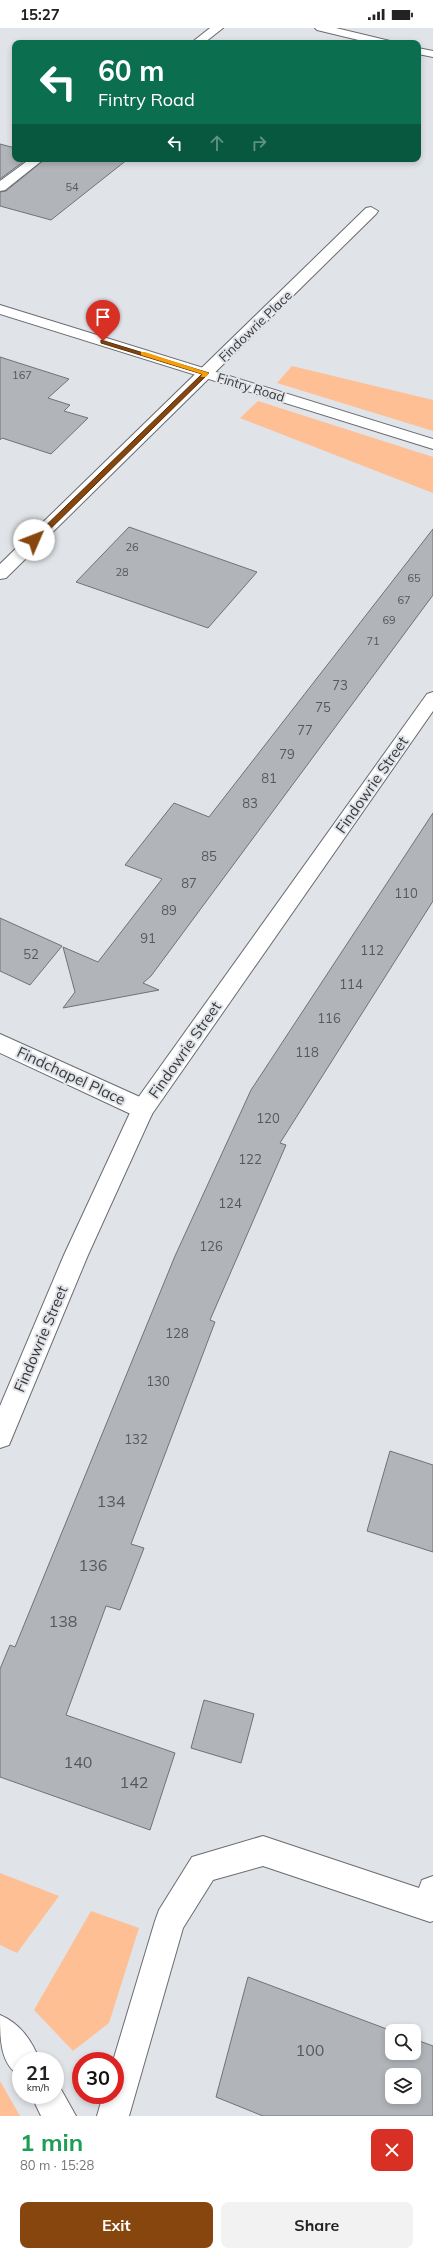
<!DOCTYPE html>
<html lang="en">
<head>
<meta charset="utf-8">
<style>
  :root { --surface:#fff; --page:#f2f2f2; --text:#222; --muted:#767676; --accent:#86460e }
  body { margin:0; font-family:Mulish,sans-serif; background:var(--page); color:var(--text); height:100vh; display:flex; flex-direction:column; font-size:15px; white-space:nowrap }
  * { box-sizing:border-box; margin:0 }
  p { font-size:13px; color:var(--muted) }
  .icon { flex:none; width:22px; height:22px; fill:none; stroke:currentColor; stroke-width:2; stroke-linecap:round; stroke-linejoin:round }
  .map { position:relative; height:2088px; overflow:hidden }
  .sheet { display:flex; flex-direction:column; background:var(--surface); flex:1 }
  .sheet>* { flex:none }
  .guide { position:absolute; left:12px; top:12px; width:409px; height:122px; border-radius:8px; box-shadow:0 2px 6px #0003; background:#0b6e4f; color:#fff; overflow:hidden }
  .tools { position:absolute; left:385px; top:1996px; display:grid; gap:8px }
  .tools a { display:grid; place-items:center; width:36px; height:36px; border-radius:8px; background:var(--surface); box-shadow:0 2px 6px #0003; font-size:20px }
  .speed { position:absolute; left:12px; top:2024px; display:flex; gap:8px; font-size:20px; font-weight:700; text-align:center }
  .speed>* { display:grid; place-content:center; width:52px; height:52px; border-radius:50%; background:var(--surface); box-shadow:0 2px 6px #0003; line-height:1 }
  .speed small { font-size:10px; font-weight:400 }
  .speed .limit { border:6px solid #d22; background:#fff; color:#111 }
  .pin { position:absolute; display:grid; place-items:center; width:34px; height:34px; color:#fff; margin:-41px -17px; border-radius:50% 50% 50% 0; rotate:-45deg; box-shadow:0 0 4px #0007 }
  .pin .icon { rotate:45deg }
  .me { position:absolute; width:44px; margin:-22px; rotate:46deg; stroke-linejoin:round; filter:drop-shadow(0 0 3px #0008) }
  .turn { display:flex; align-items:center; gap:14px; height:84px; padding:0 20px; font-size:18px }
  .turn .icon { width:52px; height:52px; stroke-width:2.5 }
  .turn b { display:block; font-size:28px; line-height:34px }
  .lanes { display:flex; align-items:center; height:38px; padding:0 20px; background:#0003; justify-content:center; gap:20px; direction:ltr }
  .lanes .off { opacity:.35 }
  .round { display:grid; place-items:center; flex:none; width:42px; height:42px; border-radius:8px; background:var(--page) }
  .summary { display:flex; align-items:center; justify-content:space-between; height:68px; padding:0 20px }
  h1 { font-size:24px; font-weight:700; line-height:30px; color:#1e9e55 }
  .cta { display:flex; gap:8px; margin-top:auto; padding:8px 20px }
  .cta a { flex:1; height:46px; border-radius:8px; background:var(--accent); color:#fff; font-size:16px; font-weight:700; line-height:46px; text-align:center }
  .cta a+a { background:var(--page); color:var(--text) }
  .status { display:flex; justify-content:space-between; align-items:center; height:28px; padding:0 20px; background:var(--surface); direction:ltr }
  .status svg { height:11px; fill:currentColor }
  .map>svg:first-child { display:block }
  .green { fill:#febf94 }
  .building { fill:#b1b4b9; stroke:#707277; fill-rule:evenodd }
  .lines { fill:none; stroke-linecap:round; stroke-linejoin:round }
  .lane-casing { stroke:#6a6c71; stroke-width:2 }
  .street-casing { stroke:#6a6c71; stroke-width:2 }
  .secondary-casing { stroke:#6a6c71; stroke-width:2 }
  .lane { fill:#fff; fill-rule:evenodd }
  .street { fill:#fff; fill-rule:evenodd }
  .secondary { fill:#fff; fill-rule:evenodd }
  .route { fill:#86460e; stroke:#572e09 }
  .slow { fill:#f59e0b }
  .labels { text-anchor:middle; stroke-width:4; stroke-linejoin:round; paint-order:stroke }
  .far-number-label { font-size:11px; fill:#56585a }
  .far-street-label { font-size:13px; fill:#38393b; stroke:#e0e3e8 }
  .number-label { font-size:13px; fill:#56585a }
  .street-label { font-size:15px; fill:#38393b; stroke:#e0e3e8 }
  .near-number-label { font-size:16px; fill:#56585a }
</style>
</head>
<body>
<div class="status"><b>15:27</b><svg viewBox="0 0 49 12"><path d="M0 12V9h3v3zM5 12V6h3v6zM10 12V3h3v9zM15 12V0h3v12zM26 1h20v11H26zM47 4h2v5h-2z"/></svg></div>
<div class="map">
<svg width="433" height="2088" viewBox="0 0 433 2088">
  <rect width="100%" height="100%" fill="#e0e3e8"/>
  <!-- green -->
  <path class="green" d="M292,338L433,372V403L277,355Z
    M258,373L433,429V465L240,390Z
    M0,1845L59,1868L17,1925L0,1917Z
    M91,1883L139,1900L109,1995L73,2023L34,1982Z
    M0,2053L20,2088H0Z"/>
  <!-- building -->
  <path class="building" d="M0,116L15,120V131H27L0,151Z
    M45,131H128L51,192L0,178V164L6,163Z
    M0,329L69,351L48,370L70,377L64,383L88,390L51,426L2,410L0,412Z
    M129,499L257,544L208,600L76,554Z
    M433,501V567L151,948L143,955L159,962L63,980L75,964L63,919L98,934L162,851L125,837L174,775L209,789Z
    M433,785V873L280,1115L286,1117L210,1292L215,1294L131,1516L144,1520L120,1582L106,1578L66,1687L175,1725L150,1802L0,1749V1641L10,1617L15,1619L175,1228L251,1062Z
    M0,890L62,918L30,957L0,943Z
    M390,1423L433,1437V1524L367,1503Z
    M204,1672L254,1686L241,1735L191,1720Z
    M248,1949L392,2003V2025H414V2011L433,2018V2088H263L216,2069ZM392,2047H414V2069H392Z"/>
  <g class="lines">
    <defs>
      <path id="lane" d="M263,1808L419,1860L422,1852L433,1848V1893L430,1894L263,1838L213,1852L183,1900L129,2088H97L103,2067H115V2033H113L155,1893L159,1882L192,1829Z"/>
      <path id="street" d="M210,0H223L204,15H191Z
        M315,0H336L390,13L392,15H371L317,2Z
        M418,20L433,23V29L418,26Z
        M30,131H44L5,162L0,163V153Z
        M371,179L378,183L376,186L6,550L0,551V536L366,180Z
        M0,1006L151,1074L154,1081L151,1088L143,1090L135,1088L0,1025Z
        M0,1987C21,1996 32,2013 40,2033H21V2048C0,2038 0,2010 0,1987Z
        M55,2054L58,2056L76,2088H41L31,2067H55Z"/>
      <path id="secondary" d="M0,277L433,411V421L0,286Z
        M433,664V683L152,1086L88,1227L9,1417L0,1420V1378L64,1227L135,1074L427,666Z"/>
    </defs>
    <!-- lane casing -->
    <use href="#lane" class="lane-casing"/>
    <!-- street casing -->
    <use href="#street" class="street-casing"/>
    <!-- secondary casing -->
    <use href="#secondary" class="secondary-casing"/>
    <!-- lane -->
    <use href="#lane" class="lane"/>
    <!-- street -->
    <use href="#street" class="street"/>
    <!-- secondary -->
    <use href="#secondary" class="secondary"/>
  </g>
  <!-- route -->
  <path class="route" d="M101,312L209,345L37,514H32V511L202,346L101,315Z"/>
  <!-- slow -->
  <path class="slow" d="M141,324H145L209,345L206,349H201L202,346L141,327Z"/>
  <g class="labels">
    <!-- far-number labels -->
    <g class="far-number-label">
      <text x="72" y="163">54</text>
      <text x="22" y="351">167</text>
      <text x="132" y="523">26</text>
      <text x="122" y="548">28</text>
      <text x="414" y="554">65</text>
      <text x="404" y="576">67</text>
      <text x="389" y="596">69</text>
      <text x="373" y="617">71</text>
    </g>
    <!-- far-street labels -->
    <g class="far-street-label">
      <text transform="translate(255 298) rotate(-44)" y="5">Findowrie Place</text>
      <text transform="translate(251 359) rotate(17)" y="5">Fintry Road</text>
    </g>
    <!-- number labels -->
    <g class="number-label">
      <text x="340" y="662">73</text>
      <text x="323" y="684">75</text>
      <text x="305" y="707">77</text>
      <text x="287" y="731">79</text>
      <text x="269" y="755">81</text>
      <text x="250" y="780">83</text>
      <text x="209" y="833">85</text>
      <text x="189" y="860">87</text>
      <text x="406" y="870">110</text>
      <text x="169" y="887">89</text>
      <text x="148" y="915">91</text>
      <text x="372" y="927">112</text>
      <text x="31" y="931">52</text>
      <text x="351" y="961">114</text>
      <text x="329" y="995">116</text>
      <text x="307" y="1029">118</text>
      <text x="268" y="1095">120</text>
      <text x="250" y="1136">122</text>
      <text x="230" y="1180">124</text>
      <text x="211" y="1223">126</text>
      <text x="177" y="1310">128</text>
      <text x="158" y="1358">130</text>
      <text x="136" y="1416">132</text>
    </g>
    <!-- street labels -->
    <g class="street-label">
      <text transform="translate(372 757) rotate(-55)" y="5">Findowrie Street</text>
      <text transform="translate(185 1022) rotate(-55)" y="5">Findowrie Street</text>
      <text transform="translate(71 1048) rotate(25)" y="5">Findchapel Place</text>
      <text transform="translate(41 1311) rotate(-67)" y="5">Findowrie Street</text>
    </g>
    <!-- near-number labels -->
    <g class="near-number-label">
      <text x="111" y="1479">134</text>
      <text x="93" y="1543">136</text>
      <text x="63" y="1599">138</text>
      <text x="78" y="1740">140</text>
      <text x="134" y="1760">142</text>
      <text x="310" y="2028">100</text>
    </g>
  </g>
</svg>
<div class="tools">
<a><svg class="icon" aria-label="search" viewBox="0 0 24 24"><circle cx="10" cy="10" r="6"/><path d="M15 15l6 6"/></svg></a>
<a><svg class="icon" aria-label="layers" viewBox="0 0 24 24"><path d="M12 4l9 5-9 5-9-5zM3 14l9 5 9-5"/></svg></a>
</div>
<div class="speed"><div>21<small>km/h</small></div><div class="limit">30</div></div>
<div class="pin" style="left:103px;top:313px;background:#d93025"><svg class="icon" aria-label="arrive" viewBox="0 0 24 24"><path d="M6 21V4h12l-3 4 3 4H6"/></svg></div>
<svg class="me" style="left:34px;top:512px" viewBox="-20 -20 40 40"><circle r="19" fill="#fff"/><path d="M0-13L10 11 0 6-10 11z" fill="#86460e"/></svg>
<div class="guide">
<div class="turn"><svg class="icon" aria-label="left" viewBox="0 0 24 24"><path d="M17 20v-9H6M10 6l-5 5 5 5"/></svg><div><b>60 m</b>Fintry Road</div></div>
<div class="lanes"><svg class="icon" aria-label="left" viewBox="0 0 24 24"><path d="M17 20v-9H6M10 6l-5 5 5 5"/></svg><svg class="icon off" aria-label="ahead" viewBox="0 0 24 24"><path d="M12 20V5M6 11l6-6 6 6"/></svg><svg class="icon off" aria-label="right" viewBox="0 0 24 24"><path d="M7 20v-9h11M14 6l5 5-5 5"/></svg></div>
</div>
</div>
<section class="sheet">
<div class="summary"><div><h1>1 min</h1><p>80 m · 15:28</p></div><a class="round" style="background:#d93025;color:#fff"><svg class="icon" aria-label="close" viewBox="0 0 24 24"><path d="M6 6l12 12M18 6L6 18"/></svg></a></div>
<div class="cta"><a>Exit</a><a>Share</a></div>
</section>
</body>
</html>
